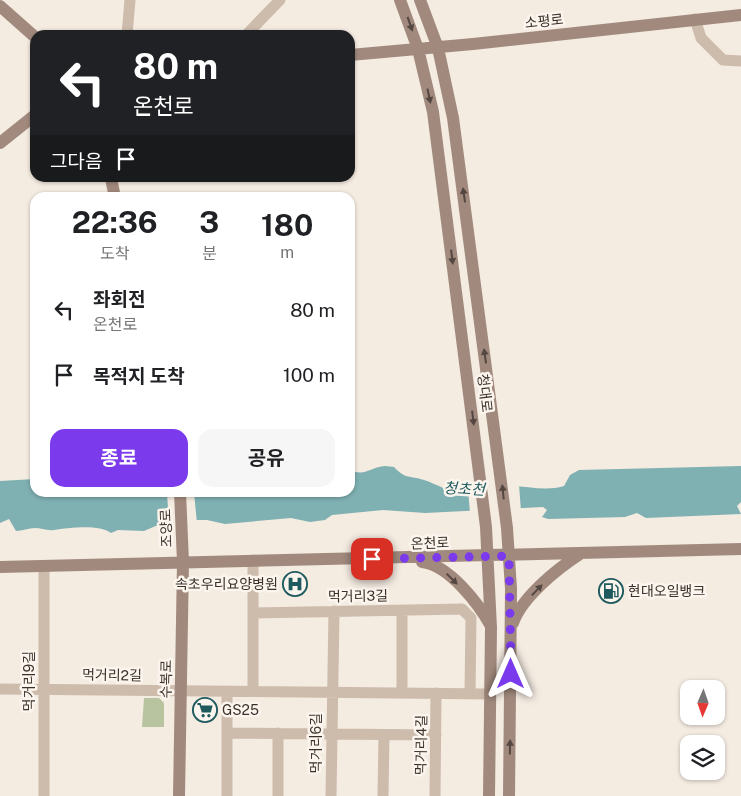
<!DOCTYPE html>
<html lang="ko">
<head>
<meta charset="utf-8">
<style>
  :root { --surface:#fff; --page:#f6f6f6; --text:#202124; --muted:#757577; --accent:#7c3aed }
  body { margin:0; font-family:"Public Sans","Noto Sans KR",sans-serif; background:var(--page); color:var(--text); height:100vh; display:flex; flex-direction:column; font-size:19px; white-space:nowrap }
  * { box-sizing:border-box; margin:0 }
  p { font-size:16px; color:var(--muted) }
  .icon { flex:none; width:28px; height:28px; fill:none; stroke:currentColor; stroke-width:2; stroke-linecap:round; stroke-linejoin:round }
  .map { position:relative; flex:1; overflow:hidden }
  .drawer { position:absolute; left:30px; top:192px; width:325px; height:305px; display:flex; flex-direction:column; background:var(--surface); border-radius:15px; box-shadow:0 1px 4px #0004 }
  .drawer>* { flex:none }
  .guide { position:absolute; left:30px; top:30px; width:325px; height:152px; border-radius:15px; box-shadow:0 1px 4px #0004; background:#202124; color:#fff; overflow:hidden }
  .needle { width:32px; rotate:182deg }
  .controls { position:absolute; left:680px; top:680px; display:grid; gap:10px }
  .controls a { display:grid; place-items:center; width:45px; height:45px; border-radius:10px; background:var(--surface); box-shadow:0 1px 4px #0004; font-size:25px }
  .pin { position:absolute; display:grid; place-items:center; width:42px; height:42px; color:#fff; margin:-21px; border-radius:10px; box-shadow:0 2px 8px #0006 }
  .me { position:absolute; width:55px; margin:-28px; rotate:0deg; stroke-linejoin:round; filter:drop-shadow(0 0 4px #0008) }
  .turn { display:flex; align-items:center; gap:18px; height:105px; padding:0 20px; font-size:22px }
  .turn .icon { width:65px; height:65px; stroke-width:2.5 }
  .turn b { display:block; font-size:35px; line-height:42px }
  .then { display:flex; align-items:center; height:48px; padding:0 20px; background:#0003; gap:10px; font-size:19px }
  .eta { display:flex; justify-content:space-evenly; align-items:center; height:85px; text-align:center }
  .eta b { font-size:30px; font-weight:700; line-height:35px }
  .primary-button { display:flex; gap:10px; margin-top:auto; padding:10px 20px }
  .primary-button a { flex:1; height:58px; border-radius:15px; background:var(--accent); color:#fff; font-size:20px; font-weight:700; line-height:58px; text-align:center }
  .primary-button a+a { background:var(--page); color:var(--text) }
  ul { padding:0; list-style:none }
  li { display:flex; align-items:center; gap:15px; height:65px; padding:0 20px }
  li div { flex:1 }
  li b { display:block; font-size:19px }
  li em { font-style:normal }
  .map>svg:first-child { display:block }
  .green { fill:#b8c4a0 }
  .water { fill:#7fb0b2 }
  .pier { fill:#f4ebe1 }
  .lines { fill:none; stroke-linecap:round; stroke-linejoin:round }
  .street { stroke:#cdbbac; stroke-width:11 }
  .secondary { stroke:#a18a7d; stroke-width:12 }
  .oneway { fill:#544640 }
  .route { stroke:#7c3aed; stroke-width:9; stroke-dasharray:0 16.2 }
  .labels { text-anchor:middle; stroke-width:5; stroke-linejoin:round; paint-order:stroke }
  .street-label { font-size:14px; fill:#3b302b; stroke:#fbf5ee }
  .poi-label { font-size:14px; fill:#3b302b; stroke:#fbf5ee; text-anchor:start }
  .water-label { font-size:15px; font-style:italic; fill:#1f5a5e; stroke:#fbf5ee }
</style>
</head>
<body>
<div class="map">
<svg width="741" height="796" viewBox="0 0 741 796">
  <rect width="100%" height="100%" fill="#f4ebe1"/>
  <!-- green -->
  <path class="green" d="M144,698H159L164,703V727H142Z"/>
  <!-- water -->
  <path class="water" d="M385,466L394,467C406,480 409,475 424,480C436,484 447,491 460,492C476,493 491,487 507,486C526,485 544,492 564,486L570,475L579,470L741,466V502L737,506L741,514L646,518L637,513L625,517L548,519L542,517L547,510L543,507L425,513L383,510L332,515L325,520L310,522L291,518L225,524L207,520H177L165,522L144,531L118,530L111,533C99,524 69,528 54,530C47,531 41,528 35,528C29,528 22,531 16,531L9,519L0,523V481L35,479V492H350V470C365,477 371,467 385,466Z"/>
  <!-- pier -->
  <path class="pier" d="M507,484L519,485L521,511L470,513L468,489Z
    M167,493H194L197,523L169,524Z"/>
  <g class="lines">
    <!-- street -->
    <path class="street" d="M695,19L701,38L723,60L741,61
      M127,35L130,0
      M246,35L280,0
      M253,560V691
      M402,610V693
      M254,613L462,609L471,618L470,693
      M0,689L490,694
      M228,733L436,735
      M44,796V566
      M227,796V691
      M278,796V733
      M331,796L334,611
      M383,796L384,735
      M435,796L436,693"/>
    <!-- secondary -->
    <path class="secondary" d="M400,0L418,49L433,112L486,527L491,628L489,796
      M420,0L438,48L453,118L507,528L511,589L509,796
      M0,6L35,37
      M350,55L473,44L741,15
      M0,143L35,115
      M111,178L115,198
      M422,562C449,565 478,603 491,626
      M0,567L741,549
      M513,623C522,597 557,569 580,554
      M179,796L183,562L180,492"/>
  </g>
  <!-- one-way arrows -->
  <defs><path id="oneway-solid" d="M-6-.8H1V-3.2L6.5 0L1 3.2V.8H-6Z" transform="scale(1.25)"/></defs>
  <g class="oneway">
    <use href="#oneway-solid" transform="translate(410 24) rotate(71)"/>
    <use href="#oneway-solid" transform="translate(429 96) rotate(78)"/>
    <use href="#oneway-solid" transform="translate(464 195) rotate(-98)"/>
    <use href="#oneway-solid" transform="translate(452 257) rotate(83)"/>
    <use href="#oneway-solid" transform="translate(485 356) rotate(-98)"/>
    <use href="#oneway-solid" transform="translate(473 418) rotate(83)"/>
    <use href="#oneway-solid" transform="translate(503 492) rotate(-96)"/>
    <use href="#oneway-solid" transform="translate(452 579) rotate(45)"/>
    <use href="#oneway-solid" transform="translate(537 590) rotate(-46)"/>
    <use href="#oneway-solid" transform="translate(510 747) rotate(-89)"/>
  </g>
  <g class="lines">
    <!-- route -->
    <path class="route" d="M372,559L509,556L511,674"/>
  </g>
  <!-- icons -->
  <defs>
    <symbol id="hospital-ring" viewBox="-11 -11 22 22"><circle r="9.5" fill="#fbf5ee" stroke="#1f5a5e" stroke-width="1.5"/><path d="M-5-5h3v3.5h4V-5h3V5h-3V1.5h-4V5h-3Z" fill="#1f5a5e"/></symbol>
    <symbol id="fuel-ring" viewBox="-11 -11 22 22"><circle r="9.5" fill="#fbf5ee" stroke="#1f5a5e" stroke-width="1.5"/><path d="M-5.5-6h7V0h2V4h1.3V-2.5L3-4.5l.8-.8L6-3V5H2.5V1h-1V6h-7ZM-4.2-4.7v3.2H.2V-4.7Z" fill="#1f5a5e"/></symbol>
    <symbol id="supermarket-ring" viewBox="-11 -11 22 22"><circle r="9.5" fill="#fbf5ee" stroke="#1f5a5e" stroke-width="1.5"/><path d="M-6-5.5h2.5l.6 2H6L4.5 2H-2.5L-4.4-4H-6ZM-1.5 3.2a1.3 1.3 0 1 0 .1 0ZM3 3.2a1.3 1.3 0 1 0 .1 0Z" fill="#1f5a5e"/></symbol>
  </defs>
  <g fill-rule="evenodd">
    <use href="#hospital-ring" x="281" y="570" width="28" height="28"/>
    <use href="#fuel-ring" x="597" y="577" width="28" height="28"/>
    <use href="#supermarket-ring" x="191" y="696" width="28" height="28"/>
  </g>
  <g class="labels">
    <!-- street labels -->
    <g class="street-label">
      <text transform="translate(544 21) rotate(-6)" y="5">소평로</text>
      <text transform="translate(485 393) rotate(83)" y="5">청대로</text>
      <text transform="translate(166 528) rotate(-92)" y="5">조양로</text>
      <text transform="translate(430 543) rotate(-2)" y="5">온천로</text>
      <text transform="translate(358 596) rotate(-1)" y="5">먹거리3길</text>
      <text transform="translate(112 675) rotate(1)" y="5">먹거리2길</text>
      <text transform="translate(166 679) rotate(-89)" y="5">수복로</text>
      <text transform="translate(29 681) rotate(-90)" y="5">먹거리9길</text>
      <text transform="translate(316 743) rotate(-90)" y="5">먹거리6길</text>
      <text transform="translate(421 745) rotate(-89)" y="5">먹거리4길</text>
    </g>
    <!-- poi labels -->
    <g class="poi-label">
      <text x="278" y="589" text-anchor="end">속초우리요양병원</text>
      <text x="628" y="596">현대오일뱅크</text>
      <text x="222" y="715">GS25</text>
    </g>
    <!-- water labels -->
    <g class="water-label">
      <text transform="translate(464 489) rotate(3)" y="5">청초천</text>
    </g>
  </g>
</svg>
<div class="controls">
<a><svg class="needle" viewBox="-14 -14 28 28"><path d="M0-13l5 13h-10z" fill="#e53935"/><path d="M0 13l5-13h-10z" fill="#757577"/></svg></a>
<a><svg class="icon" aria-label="layers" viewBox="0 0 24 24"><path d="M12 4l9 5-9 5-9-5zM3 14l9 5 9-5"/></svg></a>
</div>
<div class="pin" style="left:372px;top:559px;background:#d93025"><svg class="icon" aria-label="arrive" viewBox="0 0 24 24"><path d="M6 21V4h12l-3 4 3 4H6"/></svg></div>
<svg class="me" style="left:511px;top:674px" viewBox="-20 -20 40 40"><path d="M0-17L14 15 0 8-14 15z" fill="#7c3aed" stroke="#fff" stroke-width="4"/></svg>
<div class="guide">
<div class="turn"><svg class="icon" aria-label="left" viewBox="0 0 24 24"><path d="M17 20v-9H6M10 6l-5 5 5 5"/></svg><div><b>80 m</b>온천로</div></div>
<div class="then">그다음<svg class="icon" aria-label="arrive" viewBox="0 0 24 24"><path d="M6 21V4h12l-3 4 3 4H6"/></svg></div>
</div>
<section class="drawer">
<div class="eta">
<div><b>22:36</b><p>도착</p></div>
<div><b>3</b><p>분</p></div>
<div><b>180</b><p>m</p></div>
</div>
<ul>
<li><svg class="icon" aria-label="left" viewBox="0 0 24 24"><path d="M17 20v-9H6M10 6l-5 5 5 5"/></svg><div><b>좌회전</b><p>온천로</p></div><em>80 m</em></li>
<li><svg class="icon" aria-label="arrive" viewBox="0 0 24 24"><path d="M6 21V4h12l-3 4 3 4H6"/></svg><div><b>목적지 도착</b></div><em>100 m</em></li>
</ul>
<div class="primary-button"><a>종료</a><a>공유</a></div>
</section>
</div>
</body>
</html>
